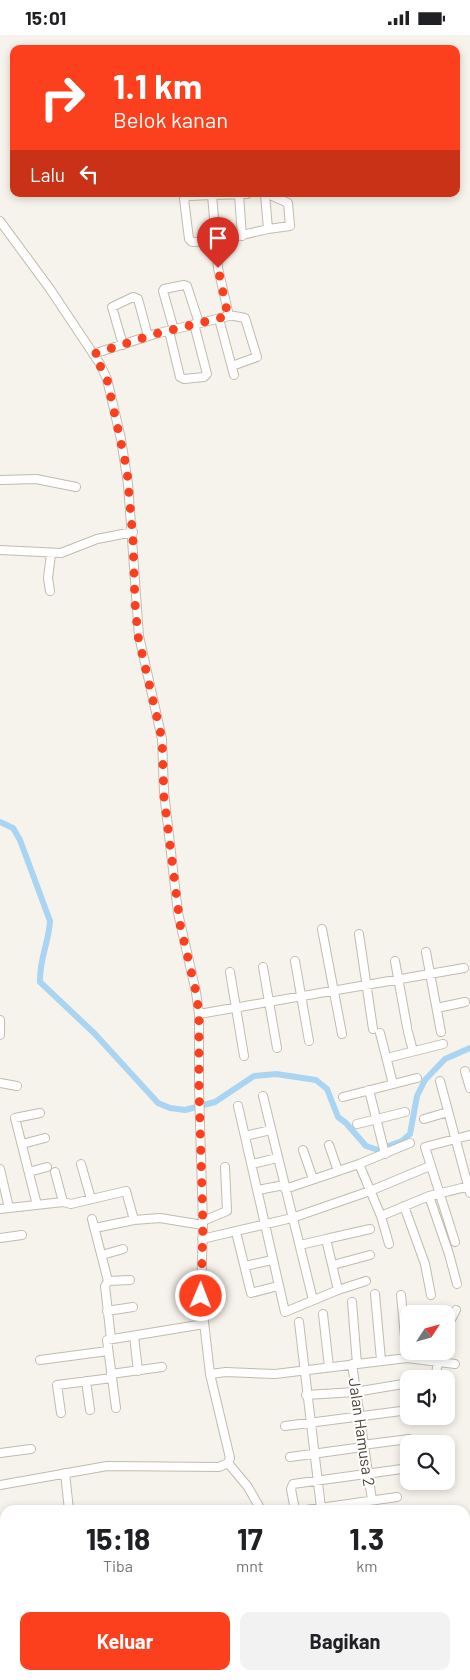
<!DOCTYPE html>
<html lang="id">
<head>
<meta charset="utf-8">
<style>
  :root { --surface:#fff; --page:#f2f2f2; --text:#202124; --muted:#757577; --accent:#fc3f1d }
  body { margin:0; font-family:Barlow,sans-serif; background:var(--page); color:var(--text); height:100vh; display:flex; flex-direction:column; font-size:19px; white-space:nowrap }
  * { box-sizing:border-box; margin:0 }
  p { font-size:16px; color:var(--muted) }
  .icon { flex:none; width:28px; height:28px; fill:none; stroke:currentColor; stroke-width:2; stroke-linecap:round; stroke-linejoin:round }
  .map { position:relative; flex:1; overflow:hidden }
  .sheet { position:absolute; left:0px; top:1470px; width:470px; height:175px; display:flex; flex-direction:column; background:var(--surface); border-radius:15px 15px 0 0; box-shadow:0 2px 8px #0003 }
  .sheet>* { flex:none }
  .guide { position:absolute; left:10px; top:10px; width:450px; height:152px; border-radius:10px; box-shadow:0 2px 8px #0003; background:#fc3f1d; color:#fff; overflow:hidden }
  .needle { width:32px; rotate:54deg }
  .fabs { position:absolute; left:400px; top:1270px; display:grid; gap:10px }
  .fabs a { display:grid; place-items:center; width:55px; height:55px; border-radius:10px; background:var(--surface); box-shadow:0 2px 8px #0003; font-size:25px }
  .pin { position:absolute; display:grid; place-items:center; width:42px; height:42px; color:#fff; margin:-51px -21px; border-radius:50% 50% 50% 0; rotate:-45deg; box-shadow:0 0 5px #0007 }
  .pin .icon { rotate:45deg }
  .me { position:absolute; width:55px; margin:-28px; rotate:1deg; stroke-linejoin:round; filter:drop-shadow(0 0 4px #0008) }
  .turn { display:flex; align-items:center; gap:18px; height:105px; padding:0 20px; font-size:22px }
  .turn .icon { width:65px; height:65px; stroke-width:2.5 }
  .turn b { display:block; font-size:35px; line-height:42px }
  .then { display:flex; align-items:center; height:48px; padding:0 20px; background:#0003; gap:10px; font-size:19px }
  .eta { display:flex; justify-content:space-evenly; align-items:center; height:85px; text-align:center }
  .eta b { font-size:30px; font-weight:700; line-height:35px }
  .action { display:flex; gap:10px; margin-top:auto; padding:10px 20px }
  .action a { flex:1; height:58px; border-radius:10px; background:var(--accent); color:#fff; font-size:20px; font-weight:700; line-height:58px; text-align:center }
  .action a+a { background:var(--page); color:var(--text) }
  .status { display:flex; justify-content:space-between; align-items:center; height:35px; padding:0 25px; background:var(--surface); direction:ltr }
  .status svg { height:14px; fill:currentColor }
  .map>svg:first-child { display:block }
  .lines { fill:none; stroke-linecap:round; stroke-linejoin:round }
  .canal { stroke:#a9d4f2; stroke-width:6 }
  .minor-casing { stroke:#c2bbae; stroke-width:10 }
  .minor { stroke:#fff; stroke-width:8 }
  .route { stroke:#fc3f1d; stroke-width:9; stroke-dasharray:0 16.2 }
  .labels { text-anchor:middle; stroke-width:4; stroke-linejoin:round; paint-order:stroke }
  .street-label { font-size:16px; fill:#4b4439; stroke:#fff }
</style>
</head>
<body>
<div class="status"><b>15:01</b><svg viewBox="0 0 49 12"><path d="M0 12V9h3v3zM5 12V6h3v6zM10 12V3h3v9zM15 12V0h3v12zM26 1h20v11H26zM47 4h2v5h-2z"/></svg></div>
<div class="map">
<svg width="470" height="1645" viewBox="0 0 470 1645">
  <rect width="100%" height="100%" fill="#f6f3ec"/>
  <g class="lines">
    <!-- canal -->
    <path class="canal" d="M0,787L13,793L20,805L50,886C49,907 39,925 40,947L95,999L158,1068L170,1073L185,1075L215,1067L254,1041L276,1039L316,1045L327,1054L338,1082L346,1088L366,1111L378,1115L402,1106L410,1099L417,1061L425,1045L445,1024L470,1013"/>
    <defs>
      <path id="minor" d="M265,159L268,194
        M212,160L216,206L192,207L189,204L184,164L188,161Z
        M212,160L247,159
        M239,160L242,201
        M0,186L50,254L100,329L107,344L121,404L128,449L139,601L162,704L164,757L178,878L196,957L199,979V1054L203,1190L201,1261L210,1339L230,1423L228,1428L219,1432L107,1431L0,1450
        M229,280L245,283L257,322L232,331
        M219,284L234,340
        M174,295L163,256L164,254L184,250L187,251L199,288
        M169,296L180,342L184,344L204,342L207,339L194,289
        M123,310L112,272L133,262L138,264L148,301
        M93,319L155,299L229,281L218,233L216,206L268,194L290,191L288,168L268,159
        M0,445L36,444L76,452
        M0,515L61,518L97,504L133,497
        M50,556L48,543L51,519
        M322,894L342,999
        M359,899L373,994
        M426,917L441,997
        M295,926L309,1006
        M395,926L407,992
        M263,932L277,1013
        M230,937L244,1021
        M437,973L465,967
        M199,979L464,933
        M0,985V1000
        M408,997L413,1016
        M380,998L393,1049
        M387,1023L443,1009
        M465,1036L470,1053
        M440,1046L470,1158
        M0,1048L17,1051
        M369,1055L385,1119
        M263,1061L313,1265
        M343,1062L417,1043
        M238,1071L285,1277L338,1255L366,1246
        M424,1084L448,1077
        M357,1089L405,1077
        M245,1101L271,1095
        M22,1109L45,1103
        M329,1110L338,1136
        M303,1115L313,1144
        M81,1129L91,1164
        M252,1129L277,1123
        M359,1129L381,1181L389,1209
        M0,1134L9,1173
        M29,1137L47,1132
        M55,1137L63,1167
        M285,1154L359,1129L410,1108
        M258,1155L284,1150
        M429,1161L449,1219L457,1249
        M37,1170L15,1083L40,1078
        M404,1171L425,1229L431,1260
        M0,1174L63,1167L71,1169L126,1156L134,1185
        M381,1181L429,1161L470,1151
        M92,1184L108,1246L105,1251L111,1304
        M203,1186L227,1176L225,1132
        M95,1193L134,1185L160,1183L203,1190
        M236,1197L251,1258L278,1251
        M0,1203L22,1200
        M202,1204L292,1183L370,1156L430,1131
        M455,1207L425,1112L470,1100
        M300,1210L326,1204
        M102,1220L123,1214
        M333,1230L370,1220
        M245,1231L272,1225
        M108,1246L130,1245
        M338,1255L326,1204L370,1194
        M375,1259L381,1325
        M401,1260L407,1323
        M352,1267L357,1329
        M107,1276L133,1272
        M323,1279L329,1332
        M299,1287L321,1473
        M446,1294L456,1275
        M134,1301L138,1336
        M40,1325L108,1316
        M352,1329L372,1465
        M111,1339L162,1332
        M210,1339L226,1337L275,1339L407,1323L455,1329
        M435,1344L440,1316
        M86,1346L90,1375
        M306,1360L355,1357L409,1348
        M116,1373L107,1305L204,1289
        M61,1378L57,1350L112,1343
        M285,1391L409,1375
        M362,1410L409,1404
        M0,1418L31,1414
        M290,1422L363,1412
        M228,1428L248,1452L261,1475
        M65,1438L69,1475
        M295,1475L291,1454L293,1449L409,1433
        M306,1475L397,1462
        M465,1621L470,1624
        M81,1640L82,1645
        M140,1640L141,1645
        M175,1640L176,1645
        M207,1645L208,1640"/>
    </defs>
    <!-- minor casing -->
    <use href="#minor" class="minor-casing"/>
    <!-- minor -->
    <use href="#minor" class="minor"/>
  </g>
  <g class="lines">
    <!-- route -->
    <path class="route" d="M201,1261L203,1190L199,1054V979L196,957L180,889L164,762L162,704L138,601L135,568L133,505L127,435L107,344L94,319L155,299L228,281L218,233"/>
  </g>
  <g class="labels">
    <!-- street labels -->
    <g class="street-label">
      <text transform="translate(362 1397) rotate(82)" y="6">Jalan Hamusa 2</text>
    </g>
  </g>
</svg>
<div class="fabs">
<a><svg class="needle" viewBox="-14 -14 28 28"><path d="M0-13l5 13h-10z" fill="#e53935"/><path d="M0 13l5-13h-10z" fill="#757577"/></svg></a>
<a><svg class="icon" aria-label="sound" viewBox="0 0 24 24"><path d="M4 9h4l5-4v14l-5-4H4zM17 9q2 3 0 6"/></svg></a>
<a><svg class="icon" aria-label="search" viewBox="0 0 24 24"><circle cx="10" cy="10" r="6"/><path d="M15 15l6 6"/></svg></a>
</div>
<div class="pin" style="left:218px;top:233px;background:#d93025"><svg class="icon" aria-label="arrive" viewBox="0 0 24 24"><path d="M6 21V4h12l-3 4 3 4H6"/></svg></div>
<svg class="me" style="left:201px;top:1261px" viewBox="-20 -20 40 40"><circle r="17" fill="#fc3f1d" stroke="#fff" stroke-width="3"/><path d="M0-11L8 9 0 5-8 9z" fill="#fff"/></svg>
<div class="guide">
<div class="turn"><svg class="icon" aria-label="right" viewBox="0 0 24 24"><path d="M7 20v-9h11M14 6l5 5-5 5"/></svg><div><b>1.1 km</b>Belok kanan</div></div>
<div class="then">Lalu<svg class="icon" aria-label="left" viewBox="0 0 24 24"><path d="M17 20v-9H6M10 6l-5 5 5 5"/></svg></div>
</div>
<section class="sheet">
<div class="eta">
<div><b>15:18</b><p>Tiba</p></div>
<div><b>17</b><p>mnt</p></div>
<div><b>1.3</b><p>km</p></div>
</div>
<div class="action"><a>Keluar</a><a>Bagikan</a></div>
</section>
</div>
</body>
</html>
